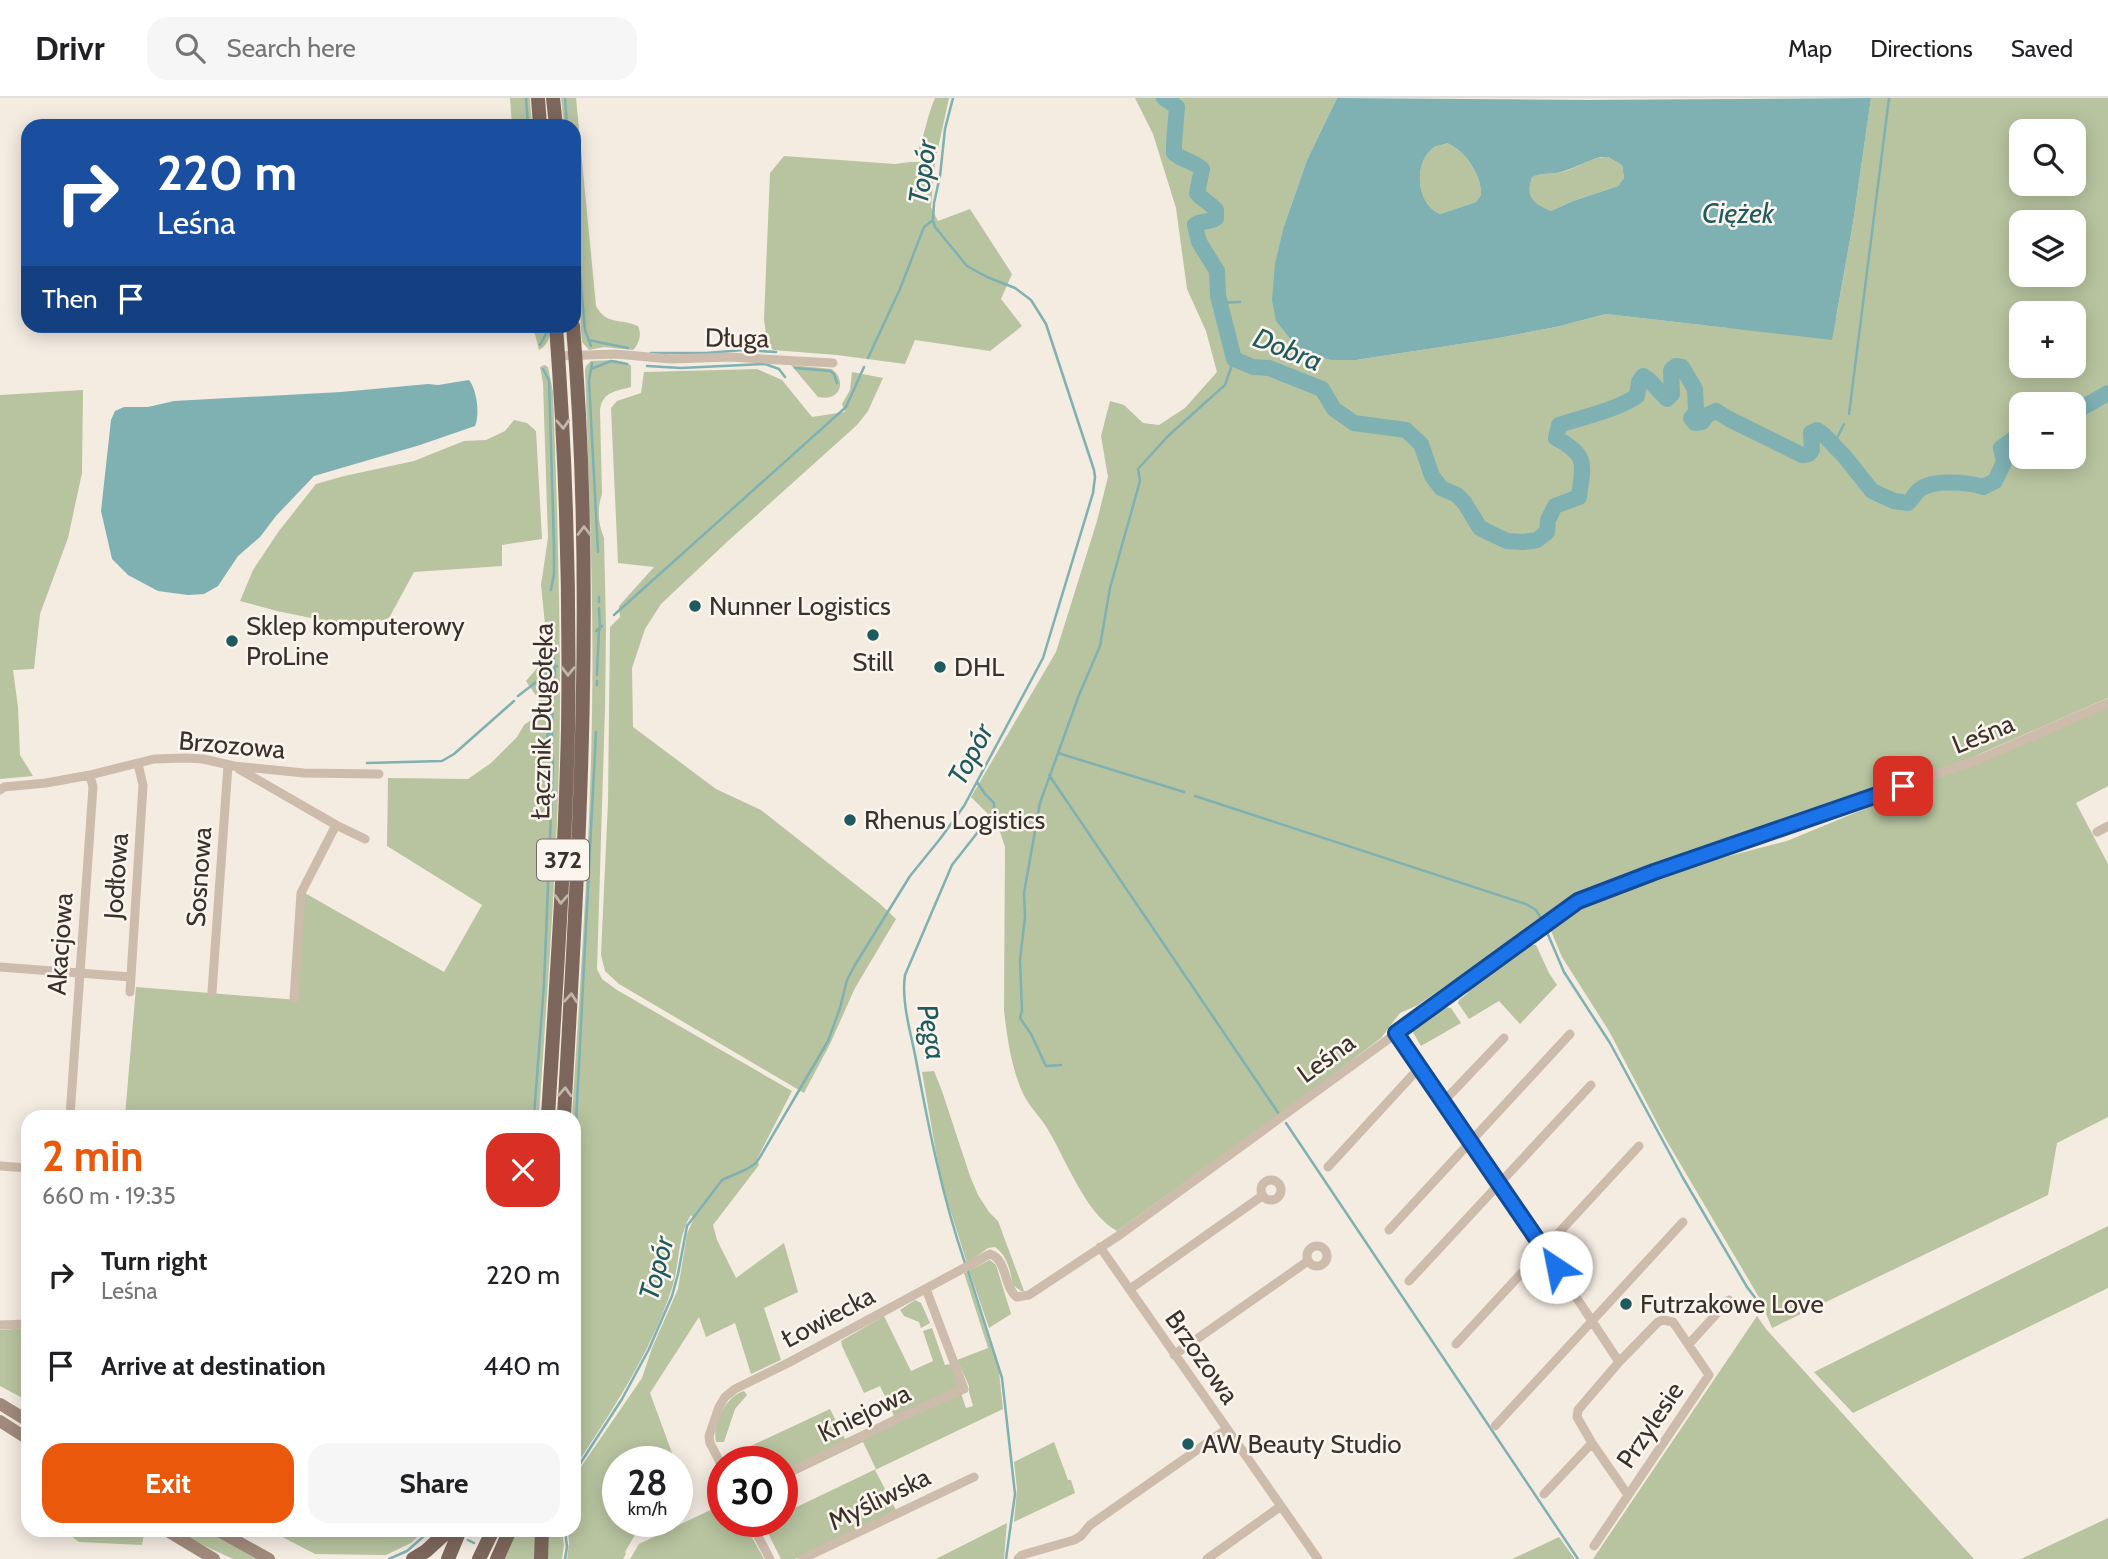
<!DOCTYPE html>
<html lang="en">
<head>
<meta charset="utf-8">
<style>
  :root { --surface:#fff; --page:#f6f6f6; --text:#202124; --muted:#757577; --line:#e0e0e0; --accent:#ea580c }
  body { margin:0; font-family:Cabin,sans-serif; background:var(--page); color:var(--text); height:100vh; display:flex; flex-direction:column; font-size:26px; white-space:nowrap }
  * { box-sizing:border-box; margin:0 }
  p { font-size:23px; color:var(--muted) }
  .icon { flex:none; width:38px; height:38px; fill:none; stroke:currentColor; stroke-width:2; stroke-linecap:round; stroke-linejoin:round }
  .map { position:relative; flex:1; overflow:hidden }
  .side { position:absolute; left:21px; top:1012px; width:560px; height:427px; display:flex; flex-direction:column; background:var(--surface); border-radius:21px; box-shadow:0 4px 18px #0003 }
  .side>* { flex:none }
  .guide { position:absolute; left:21px; top:21px; width:560px; height:214px; border-radius:21px; box-shadow:0 4px 18px #0003; background:#1a4fa0; color:#fff; overflow:hidden }
  .buttons { position:absolute; left:2009px; top:21px; display:grid; gap:14px }
  .buttons a { display:grid; place-items:center; width:77px; height:77px; border-radius:14px; background:var(--surface); box-shadow:0 4px 18px #0003; font-size:35px }
  .speed { position:absolute; left:602px; top:1348px; display:flex; gap:14px; font-size:35px; font-weight:700; text-align:center }
  .speed>* { display:grid; place-content:center; width:91px; height:91px; border-radius:50%; background:var(--surface); box-shadow:0 4px 18px #0003; line-height:1 }
  .speed small { font-size:18px; font-weight:400 }
  .speed .limit { border:10px solid #d22; background:#fff; color:#111 }
  .pin { position:absolute; display:grid; place-items:center; width:60px; height:60px; color:#fff; margin:-30px; border-radius:14px; box-shadow:0 4px 10px #0006 }
  .me { position:absolute; width:77px; margin:-38px; rotate:326deg; stroke-linejoin:round; filter:drop-shadow(0 0 5px #0008) }
  .turn { display:flex; align-items:center; gap:24px; height:147px; padding:0 21px; font-size:32px }
  .turn .icon { width:91px; height:91px; stroke-width:2.5 }
  .turn b { display:block; font-size:49px; line-height:60px }
  .then { display:flex; align-items:center; height:66px; padding:0 21px; background:#0003; gap:14px; font-size:26px }
  .round { display:grid; place-items:center; flex:none; width:74px; height:74px; border-radius:21px; background:var(--page) }
  .head { display:flex; align-items:center; justify-content:space-between; height:119px; padding:0 21px }
  h1 { font-size:42px; font-weight:800; line-height:52px; color:var(--accent) }
  .button { display:flex; gap:14px; margin-top:auto; padding:14px 21px }
  .button a { flex:1; height:80px; border-radius:21px; background:var(--accent); color:#fff; font-size:28px; font-weight:800; line-height:80px; text-align:center }
  .button a+a { background:var(--page); color:var(--text) }
  ul { padding:0; list-style:none }
  li { display:flex; align-items:center; gap:21px; height:91px; padding:0 21px }
  li div { flex:1 }
  li b { display:block; font-size:26px }
  li em { font-style:normal }
  header { display:flex; align-items:center; gap:42px; box-sizing:border-box; height:98px; padding:0 35px; background:var(--surface); border-bottom:2px solid var(--line) }
  header strong { font-size:33px }
  nav { display:flex; gap:38px; margin-inline-start:auto; font-size:24px }
  .search { width:490px; height:63px; background:var(--page); display:flex; align-items:center; gap:18px; box-sizing:border-box; padding:0 24px; border-radius:21px; color:var(--muted); font-size:26px }
  .map>svg:first-child { display:block }
  .green { fill:#b8c4a0; fill-rule:evenodd }
  .water { fill:#7fb0b2; fill-rule:evenodd }
  .lines { fill:none; stroke-linecap:round; stroke-linejoin:round }
  .stream { stroke:#7fb0b2; stroke-width:2.5 }
  .river { stroke:#7fb0b2; stroke-width:16 }
  .street { stroke:#cdbbac; stroke-width:9 }
  .secondary { stroke:#a18a7d; stroke-width:12 }
  .primary { stroke:#7d675c; stroke-width:14 }
  .oneway { stroke:#c2b5ac }
  .route-casing { stroke:#114b97; stroke-width:18 }
  .route { stroke:#1a73e8; stroke-width:12 }
  .poi-dot { fill:#1f5a5e; stroke:#fbf5ee; stroke-width:2.5 }
  .labels { text-anchor:middle; stroke-width:5; stroke-linejoin:round; paint-order:stroke }
  .shield { fill:#fbf5ee; stroke:#756b66; stroke-width:2 }
  .shield-label { font-size:24px; font-weight:bold; fill:#3b302b }
  .street-label { font-size:26px; fill:#3b302b; stroke:#fbf5ee }
  .poi-label { font-size:26px; fill:#3b302b; stroke:#fbf5ee; text-anchor:start }
  .water-label { font-size:28px; font-style:italic; fill:#1f5a5e; stroke:#fbf5ee }
</style>
</head>
<body>
<header>
<strong>Drivr</strong>
<div class="search"><svg class="icon" aria-label="search" viewBox="0 0 24 24"><circle cx="10" cy="10" r="6"/><path d="M15 15l6 6"/></svg>Search here</div>
<nav><a>Map</a><a>Directions</a><a>Saved</a></nav>
</header>
<div class="map">
<svg width="2108" height="1461" viewBox="0 0 2108 1461">
  <rect width="100%" height="100%" fill="#f4ebe1"/>
  <!-- green -->
  <path class="green" d="M510,0H530L532,28H512Z
    M561,0H576L596,208C607,228 621,220 638,228C642,236 639,246 633,252L604,249L589,252L582,244L574,142V28H564Z
    M935,0H949L937,55H917C925,37 927,18 935,0Z
    M1135,0H1337L1307,62L1284,128L1356,262L1493,241L1556,229L1606,216L1728,230L1836,220L1853,125L1871,0H2108V600L1966,662L1687,756L1588,793L1563,806L1418,907L1400,915L1381,940L1318,988L1117,1133C1085,1116 1065,1058 1045,1027C1037,1015 1027,1006 1021,991C1011,967 1007,939 1004,912L1005,749L997,725L971,699L1056,554L1097,423L1108,379L1101,338L1110,303L1124,307L1143,325L1159,327L1185,310L1217,274L1206,233L1187,191L1176,110L1153,36ZM2021,33H2074V86H2021ZM2021,124H2074V177H2021ZM2021,215H2074V268H2021ZM2021,306H2074V359H2021Z
    M1447,45C1466,53 1482,78 1481,97L1476,104L1440,116C1416,106 1412,62 1436,48C1436,48 1447,46 1447,45Z
    M784,58L895,66L911,64H935L931,109L938,123L970,111L1012,176L1001,201L1022,228L990,253L915,242L905,266L837,257L773,252L767,244L764,221L770,75Z
    M1608,59L1622,67L1624,80L1618,88L1573,103L1551,113C1533,106 1524,99 1531,79C1542,74 1553,77 1565,73C1582,68 1589,59 1608,59Z
    M529,228H550C550,239 549,246 539,252L535,236L529,233Z
    M615,262L628,265L631,268V289C616,293 602,294 600,312L602,396C597,411 598,426 604,440L606,530L605,610L597,871L602,881L617,892L792,993L757,1061L759,1067L713,1127L717,1142L736,1180L784,1145L798,1194L764,1210L781,1262L751,1276L735,1225L706,1239L699,1219L650,1295L675,1363H618V1423H643L625,1454L626,1456L623,1461H567L569,1445L568,1432H574V1379L642,1280L652,1250L678,1191L687,1136L694,1120L691,1117C677,1139 680,1166 672,1190C650,1257 611,1314 574,1371V1018H572C580,885 590,751 592,616C594,502 589,387 585,272L586,268L591,263Z
    M544,267L548,269L553,294C557,398 560,502 560,606C559,743 548,881 539,1018H125L136,889L298,902L303,794L444,874L482,807L387,748L388,680L468,681L491,665L517,639L524,627L539,616V602L526,583L544,562L547,546L541,487L548,440L543,285L540,269Z
    M791,267L832,271C848,284 839,304 818,299Z
    M757,271L782,282L812,319L845,314L842,306L850,292L852,274L883,280L868,313L857,327L728,443L661,506L645,531L632,570L633,629L716,691L761,712L879,805L896,821L855,890L830,946L804,995L619,886L605,873L601,857L608,704L610,529L620,519L619,508L654,469L618,465L611,310L617,303L641,295L644,274Z
    M83,292L82,375L68,440L40,516L34,571L13,572L18,609L20,657L33,678L0,681V297Z
    M514,322L527,325L536,333L542,441L502,447V468L414,474L389,520L360,530L277,513L240,503L253,472L279,433L316,386L344,378L414,363L464,343L486,342L505,333Z
    M2108,609V688L2076,705L2108,766V1019L2057,1045L2048,1097L1772,1230L1760,1201L1665,1040L1609,933L1562,859L1551,833L1583,807L1725,759L1787,743L1869,709L1886,698L2043,638Z
    M1527,846L1536,847L1549,875L1557,887L1520,926L1499,903L1469,921L1458,905L1459,902L1468,895L1466,892Z
    M1442,909L1451,910L1461,925L1421,948L1411,931Z
    M934,973L942,993L970,1078L978,1097L989,1114L998,1123L1024,1193H1021L1013,1187C1010,1173 1008,1158 995,1149L988,1150L967,1165L941,1083L922,974Z
    M2108,1128V1190L1853,1315L1814,1274Z
    M990,1162L996,1167L1011,1216L989,1230L969,1172Z
    M967,1174L999,1274L1003,1311L875,1372L896,1412L795,1461H781L763,1425L768,1423H782V1416L876,1371L863,1344L782,1383V1363H726L725,1360L830,1311L845,1341L894,1318L880,1288L864,1295L842,1248L841,1243L884,1218L911,1273L933,1263L923,1233L932,1230L945,1267L951,1266L966,1310L973,1308L969,1294V1288L957,1262L988,1250L964,1175Z
    M915,1202L921,1205L930,1225L921,1230L919,1224L904,1218L900,1212Z
    M1757,1218L1766,1231L1974,1461H1593Z
    M28,1230V1303L0,1288V1232Z
    M744,1293L747,1297L735,1311L724,1344H716C712,1326 726,1298 744,1293Z
    M1054,1344L1068,1382H1071L1075,1395L1014,1424L1017,1391L1014,1364Z
    M723,1406V1423H736L742,1434H749L764,1461H630L639,1446Z
    M2108,1420V1461H2021Z
    M1007,1425L1004,1461H936Z
    M63,1432H137L144,1436L142,1447L79,1444Z
    M176,1432H206L258,1461H233L194,1443Z
    M269,1432H425L411,1445L386,1457L315,1456Z
    M515,1432H537L535,1461H503Z
    M548,1432H562L564,1447L562,1461H546Z
    M1559,1439L1575,1461H1512Z"/>
  <!-- water -->
  <path class="water" d="M1337,0L1588,2L1871,0L1853,125L1832,242L1606,216L1556,229L1493,241L1356,262H1332L1308,256L1292,243L1276,223L1272,202L1275,166L1284,128L1307,62ZM1447,45C1466,53 1482,78 1481,97L1476,104L1440,116C1416,106 1412,62 1436,48C1437,48 1446,46 1447,45ZM1601,59H1608L1622,67L1624,80L1618,88L1573,103L1551,113C1534,106 1524,99 1532,79C1542,74 1553,77 1564,73C1578,69 1587,62 1601,59Z
    M469,282C477,292 480,317 475,328L420,347L314,378L276,418L260,439L238,458L218,488L204,496L188,497L158,493L128,477L112,461L101,413L111,322L115,313L124,309H148L174,303L341,294L428,286L438,287Z
    M547,601H554L553,649H546Z"/>
  <g class="lines">
    <!-- stream -->
    <path class="stream" d="M526,0L528,28
      M565,0L567,28
      M574,105L585,232L591,248
      M1220,205L1240,204
      M588,242L628,250
      M540,247L547,234L546,228
      M651,255H706L744,252L776,254
      M868,260L900,191L924,129L933,122
      M592,265L589,283L598,454
      M647,268L681,270L765,266L779,271L785,279
      M795,270L830,273L834,276L837,285
      M543,271L549,282L554,448V476L551,492
      M591,271L611,263L627,266
      M1849,316L1889,0
      M1834,346L1844,326
      M1879,404L1882,398
      M599,499V504
      M599,510L600,531
      M614,517L846,309L864,269
      M550,527L551,523
      M596,533L602,528
      M551,534L555,574L553,591
      M597,577L599,531
      M597,587V583
      M518,598L557,568
      M553,601V597
      M1058,655L1184,694
      M367,665L442,663L454,656L514,603
      M1049,677L1279,1016
      M977,684L985,696L994,705V714L990,718
      M1195,698L1526,806L1536,812L1542,822
      M1546,832L1564,874L1610,945L1683,1080L1747,1189L1759,1205
      M1061,967L1046,968L1031,936L1020,920L1022,913L1020,862L1025,819L1024,795L1040,705L1079,597L1100,548L1110,490L1140,383L1138,371L1168,338L1225,287L1234,261
      M534,1018L544,886L553,665L551,649
      M1286,1025L1578,1461
      M574,1063L596,634
      M965,1165C942,1098 929,1031 916,962C911,935 901,904 905,877L952,767L985,725
      M968,1173L1002,1280L1015,1396L1006,1461
      M574,1375L622,1301L649,1251L672,1198L678,1176L687,1128L722,1082L747,1071L756,1065L760,1059L828,943L840,910L847,882L855,867L910,778L940,741L964,708L1043,560L1093,395L1095,379L1094,372L1046,226L1031,202L1015,190L987,179L967,168L935,129L933,122L934,105L940,78L945,31L953,0
      M565,1432L567,1449L565,1461
      M468,1442L474,1445
      M389,1461L407,1453L431,1432"/>
    <!-- river -->
    <path class="river" d="M1164,0L1177,9L1174,45V55C1183,63 1194,63 1202,71L1197,95C1204,104 1210,104 1216,112V120C1209,125 1202,122 1195,127L1199,144L1217,173L1218,198L1234,261L1253,269L1269,270L1322,291L1334,311L1354,325L1406,332L1421,346L1432,378L1441,390L1457,397L1464,404L1480,430L1492,436L1507,443L1523,444L1537,442L1547,434L1548,422L1555,408L1579,399C1583,366 1589,358 1556,340L1559,327C1586,318 1614,313 1637,298L1639,284L1643,278L1649,282L1667,301L1672,296L1671,272L1676,268L1682,269L1695,291L1696,314L1691,320L1695,325L1702,324L1707,317L1716,313L1729,321L1802,357L1809,356L1812,352L1811,335L1817,332L1824,337L1845,359L1872,393L1894,403L1908,405C1913,401 1915,395 1919,392C1932,381 1968,384 1983,389L1995,383L2004,364L2001,350L2012,342L2021,341
      M2074,311H2080L2108,295"/>
    <!-- street -->
    <path class="street" d="M558,258L615,256L671,261L729,259L833,265
      M239,671L336,727L365,741
      M0,692L4,689L46,685L90,677L154,661L186,660L203,661L234,668L304,675L379,676
      M2097,734L2108,728
      M0,869L131,879
      M130,894L143,687L138,666
      M212,894L228,667
      M294,901L301,795L336,727
      M1396,935L1499,1084L1592,1223L1683,1124
      M1443,1004L1504,940
      M70,1018L93,689L90,677
      M0,1068L28,1070
      M1328,1069L1419,970
      M1261 1092a10 10 0 1 1 20 0a10 10 0 1 1-20 0Z
      M1389,1132L1570,936
      M1307 1158a10 10 0 1 1 20 0a10 10 0 1 1-20 0Z
      M1100,1149L1318,1461
      M1409,1183L1591,987
      M1130,1191L1262,1098
      M0,1227L28,1226
      M1456,1246L1639,1048
      M1689,1246L1729,1202
      M1174,1257L1308,1163
      M1619,1264L1578,1312L1577,1319L1592,1345L1628,1397
      M1495,1328L1592,1223L1619,1264L1658,1224L1663,1222L1673,1224L1709,1277L1594,1448
      M723,1370L710,1345L709,1338L719,1309L725,1299L735,1291L788,1265L990,1156C1008,1162 1003,1189 1017,1199L1029,1197L1118,1138L1578,803L1654,774L1980,661L2108,605
      M782,1378L901,1319L964,1291L926,1191
      M1544,1396L1592,1345
      M750,1423L770,1461
      M802,1461L974,1379
      M1018,1461L1022,1457L1074,1442L1081,1438L1090,1427L1227,1331
      M1207,1461L1281,1408"/>
    <!-- secondary -->
    <path class="secondary" d="M0,1306L28,1323
      M0,1323L28,1341
      M166,1432L214,1461
      M217,1432L269,1461"/>
    <!-- primary -->
    <path class="primary" d="M538,0L540,28
      M553,0L556,28
      M548,1018C556,889 565,760 568,631C570,496 566,362 556,228
      M564,1018C579,755 595,491 573,228
      M413,1461L426,1453L449,1432
      M448,1461L460,1432
      M479,1461L493,1432
      M497,1461L510,1432
      M541,1461L542,1432"/>
  </g>
  <!-- one-way arrows -->
  <defs><path id="oneway-chevron" d="M-2-3.5L2.5 0L-2 3.5" fill="none" stroke-width="1.6" stroke-linecap="round" stroke-linejoin="round" transform="scale(1.75)"/></defs>
  <g class="oneway">
    <use href="#oneway-chevron" transform="translate(563 326) rotate(87)"/>
    <use href="#oneway-chevron" transform="translate(584 433) rotate(-90)"/>
    <use href="#oneway-chevron" transform="translate(568 573) rotate(91)"/>
    <use href="#oneway-chevron" transform="translate(561 801) rotate(93)"/>
    <use href="#oneway-chevron" transform="translate(571 900) rotate(-86)"/>
    <use href="#oneway-chevron" transform="translate(565 994) rotate(-87)"/>
  </g>
  <g class="lines">
    <defs>
      <path id="route" d="M1556,1169L1396,935L1578,803L1654,774L1903,688"/>
    </defs>
    <!-- route casing -->
    <use href="#route" class="route-casing"/>
    <!-- route -->
    <use href="#route" class="route"/>
  </g>
  <!-- markers -->
  <g class="poi-dot">
    <circle cx="695" cy="508" r="7"/>
    <circle cx="873" cy="537" r="7"/>
    <circle cx="232" cy="543" r="7"/>
    <circle cx="940" cy="569" r="7"/>
    <circle cx="850" cy="722" r="7"/>
    <circle cx="1626" cy="1206" r="7"/>
    <circle cx="1188" cy="1346" r="7"/>
  </g>
  <g class="labels">
    <!-- shield labels -->
    <rect class="shield" x="537" y="741.5" width="52" height="41" rx="5"/>
    <g class="shield-label">
      <text x="563" y="770">372</text>
    </g>
    <!-- street labels -->
    <g class="street-label">
      <text transform="translate(737 240) rotate(1)" y="9">Długa</text>
      <text transform="translate(542 623) rotate(-89)" y="9">Łącznik Długołęka</text>
      <text transform="translate(1983 636) rotate(-22)" y="9">Leśna</text>
      <text transform="translate(232 647) rotate(5)" y="9">Brzozowa</text>
      <text transform="translate(116 778) rotate(-86)" y="9">Jodłowa</text>
      <text transform="translate(199 779) rotate(-86)" y="9">Sosnowa</text>
      <text transform="translate(60 846) rotate(-86)" y="9">Akacjowa</text>
      <text transform="translate(1326 960) rotate(-36)" y="9">Leśna</text>
      <text transform="translate(828 1219) rotate(-28)" y="9">Łowiecka</text>
      <text transform="translate(1202 1259) rotate(55)" y="9">Brzozowa</text>
      <text transform="translate(864 1315) rotate(-26)" y="9">Kniejowa</text>
      <text transform="translate(1650 1327) rotate(-56)" y="9">Przylesie</text>
      <text transform="translate(879 1401) rotate(-26)" y="9">Myśliwska</text>
    </g>
    <!-- poi labels -->
    <g class="poi-label">
      <text x="709" y="517">Nunner Logistics</text>
      <text x="246" y="537">Sklep komputerowy<tspan x="246" dy="30">ProLine</tspan></text>
      <text x="873" y="573" text-anchor="middle">Still</text>
      <text x="954" y="578">DHL</text>
      <text x="864" y="731">Rhenus Logistics</text>
      <text x="1640" y="1215">Futrzakowe Love</text>
      <text x="1202" y="1355">AW Beauty Studio</text>
    </g>
    <!-- water labels -->
    <g class="water-label">
      <text transform="translate(922 74) rotate(-82)" y="10">Topór</text>
      <text x="1738" y="125">Ciężek</text>
      <text transform="translate(1288 251) rotate(22)" y="10">Dobra</text>
      <text transform="translate(970 656) rotate(-62)" y="10">Topór</text>
      <text transform="translate(932 934) rotate(80)" y="10">Pęga</text>
      <text transform="translate(656 1170) rotate(-75)" y="10">Topór</text>
    </g>
  </g>
</svg>
<div class="buttons">
<a><svg class="icon" aria-label="search" viewBox="0 0 24 24"><circle cx="10" cy="10" r="6"/><path d="M15 15l6 6"/></svg></a>
<a><svg class="icon" aria-label="layers" viewBox="0 0 24 24"><path d="M12 4l9 5-9 5-9-5zM3 14l9 5 9-5"/></svg></a>
<a>+</a>
<a>−</a>
</div>
<div class="speed"><div>28<small>km/h</small></div><div class="limit">30</div></div>
<div class="pin" style="left:1903px;top:688px;background:#d93025"><svg class="icon" aria-label="arrive" viewBox="0 0 24 24"><path d="M6 21V4h12l-3 4 3 4H6"/></svg></div>
<svg class="me" style="left:1556px;top:1169px" viewBox="-20 -20 40 40"><circle r="19" fill="#fff"/><path d="M0-13L10 11 0 6-10 11z" fill="#1a73e8"/></svg>
<div class="guide">
<div class="turn"><svg class="icon" aria-label="right" viewBox="0 0 24 24"><path d="M7 20v-9h11M14 6l5 5-5 5"/></svg><div><b>220 m</b>Leśna</div></div>
<div class="then">Then<svg class="icon" aria-label="arrive" viewBox="0 0 24 24"><path d="M6 21V4h12l-3 4 3 4H6"/></svg></div>
</div>
<section class="side">
<div class="head"><div><h1>2 min</h1><p>660 m · 19:35</p></div><a class="round" style="background:#d93025;color:#fff"><svg class="icon" aria-label="close" viewBox="0 0 24 24"><path d="M6 6l12 12M18 6L6 18"/></svg></a></div>
<ul>
<li><svg class="icon" aria-label="right" viewBox="0 0 24 24"><path d="M7 20v-9h11M14 6l5 5-5 5"/></svg><div><b>Turn right</b><p>Leśna</p></div><em>220 m</em></li>
<li><svg class="icon" aria-label="arrive" viewBox="0 0 24 24"><path d="M6 21V4h12l-3 4 3 4H6"/></svg><div><b>Arrive at destination</b></div><em>440 m</em></li>
</ul>
<div class="button"><a>Exit</a><a>Share</a></div>
</section>
</div>
</body>
</html>
